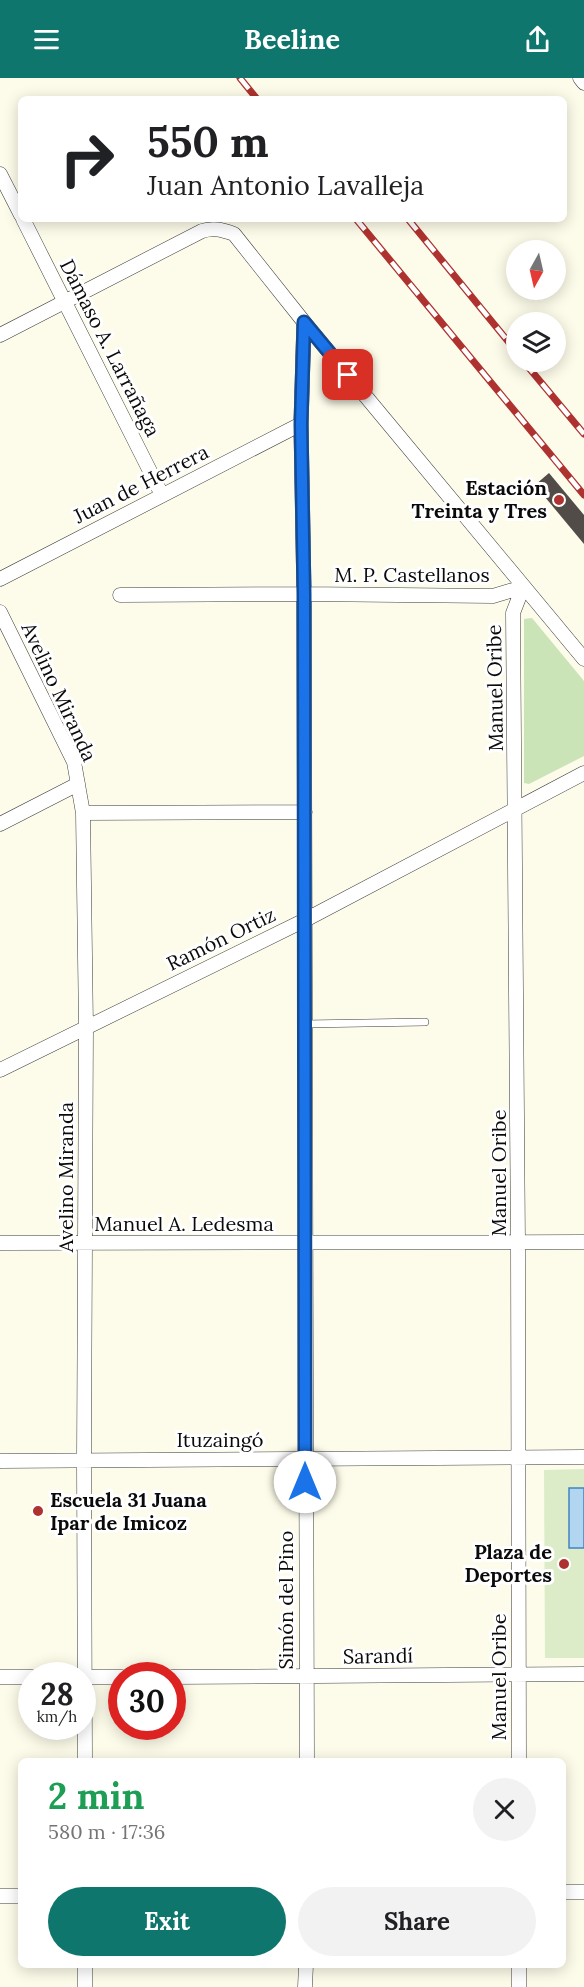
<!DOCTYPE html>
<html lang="en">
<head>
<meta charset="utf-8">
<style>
  :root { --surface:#fff; --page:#f2f2f2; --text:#202124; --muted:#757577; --accent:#0f766e }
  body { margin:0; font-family:Lora,serif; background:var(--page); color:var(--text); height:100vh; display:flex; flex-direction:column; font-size:22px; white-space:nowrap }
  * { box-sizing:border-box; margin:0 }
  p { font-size:20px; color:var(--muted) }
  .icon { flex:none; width:33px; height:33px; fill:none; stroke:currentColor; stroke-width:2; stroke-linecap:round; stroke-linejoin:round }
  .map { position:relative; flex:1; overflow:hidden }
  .details { position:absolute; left:18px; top:1680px; width:548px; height:210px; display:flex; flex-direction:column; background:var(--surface); border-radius:9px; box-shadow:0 3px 15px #0003 }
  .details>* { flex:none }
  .top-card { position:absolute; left:18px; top:18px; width:549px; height:126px; border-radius:9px; box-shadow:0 3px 15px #0003; background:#fff; color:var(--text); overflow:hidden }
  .needle { width:39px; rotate:188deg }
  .fabs { position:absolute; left:506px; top:162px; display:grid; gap:12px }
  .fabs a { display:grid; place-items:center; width:60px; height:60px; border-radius:50%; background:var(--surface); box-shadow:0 3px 15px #0003; font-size:30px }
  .speed { position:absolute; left:18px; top:1584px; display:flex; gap:12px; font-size:30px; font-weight:700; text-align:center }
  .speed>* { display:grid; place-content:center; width:78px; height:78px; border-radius:50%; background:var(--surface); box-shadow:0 3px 15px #0003; line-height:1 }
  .speed small { font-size:15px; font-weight:400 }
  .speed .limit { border:9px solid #d22; background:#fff; color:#111 }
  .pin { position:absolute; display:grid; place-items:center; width:51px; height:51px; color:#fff; margin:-26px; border-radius:12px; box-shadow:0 3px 9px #0006 }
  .me { position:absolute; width:66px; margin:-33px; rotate:0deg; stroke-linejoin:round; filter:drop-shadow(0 0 4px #0008) }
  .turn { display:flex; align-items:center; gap:21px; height:126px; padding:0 30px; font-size:27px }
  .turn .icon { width:78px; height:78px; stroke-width:2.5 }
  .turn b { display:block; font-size:42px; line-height:51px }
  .round { display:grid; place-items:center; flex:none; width:63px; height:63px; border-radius:32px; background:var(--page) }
  .summary { display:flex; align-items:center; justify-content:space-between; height:102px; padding:0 30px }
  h1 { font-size:36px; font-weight:800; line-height:45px; color:#1e9e55 }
  .action { display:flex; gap:12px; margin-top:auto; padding:12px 30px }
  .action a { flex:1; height:69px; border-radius:36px; background:var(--accent); color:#fff; font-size:24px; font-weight:800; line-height:69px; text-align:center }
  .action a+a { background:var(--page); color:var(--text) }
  header { display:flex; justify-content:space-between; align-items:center; height:78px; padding:0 30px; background:var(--accent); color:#fff; font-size:27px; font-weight:800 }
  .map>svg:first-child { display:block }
  .green { fill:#cbe4b7 }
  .pitch { fill:#ddecc8 }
  .water { fill:#b2d5f0; stroke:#4084c1; stroke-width:1.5 }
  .building { fill:#524c48 }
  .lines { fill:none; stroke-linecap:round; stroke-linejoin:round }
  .lane-casing { stroke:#3d3d3d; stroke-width:8 }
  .street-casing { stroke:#3d3d3d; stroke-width:15 }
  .lane { stroke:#fff; stroke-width:7 }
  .street { stroke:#fff; stroke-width:14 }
  .rail-casing { stroke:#ae322f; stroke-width:7 }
  .rail { stroke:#fff; stroke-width:4.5; stroke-dasharray:14; stroke-linecap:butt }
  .route-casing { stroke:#114b97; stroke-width:15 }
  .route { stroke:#1a73e8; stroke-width:10 }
  .poi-dot { fill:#ae322f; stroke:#fff; stroke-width:2 }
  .labels { text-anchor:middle; stroke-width:6; stroke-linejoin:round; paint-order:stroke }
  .street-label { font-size:20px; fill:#0a0a0a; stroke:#fff }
  .poi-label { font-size:20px; font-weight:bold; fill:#0a0a0a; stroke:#fff; text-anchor:end }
</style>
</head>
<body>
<header><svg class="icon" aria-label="menu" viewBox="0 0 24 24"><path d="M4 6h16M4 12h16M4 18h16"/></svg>Beeline<svg class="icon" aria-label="share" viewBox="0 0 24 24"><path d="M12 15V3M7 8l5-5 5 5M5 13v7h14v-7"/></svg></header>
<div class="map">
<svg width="584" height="1909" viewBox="0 0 584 1909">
  <rect width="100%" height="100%" fill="#fdfbe9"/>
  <!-- green -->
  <path class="green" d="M532,540L584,603V678L529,706L524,705V541Z"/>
  <!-- pitch -->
  <path class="pitch" d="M584,1391V1580H545L544,1392Z"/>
  <!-- water -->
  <path class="water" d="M569,1410H584V1470H569Z"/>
  <!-- building -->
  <path class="building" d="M549,395L584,437V466L535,407Z"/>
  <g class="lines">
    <defs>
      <path id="lane" d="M305,946L425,944"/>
      <path id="street" d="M580,0L584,5
        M0,96L21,137
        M23,141L162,417
        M304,244L301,346L304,516L307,1683
        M0,257L202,153C214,149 223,152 234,156L304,244L584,581
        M0,501L301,346
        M120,517L304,516L493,518L523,509
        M0,534L74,684L83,735L86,949L84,1382L85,1683
        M83,735L305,734
        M0,746L78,706
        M0,992L305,842L584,695
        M0,1165L584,1164
        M0,1383L584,1379
        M0,1599H32
        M82,1599H122
        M172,1599L584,1596
        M519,1683L518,1165L513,535L523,509
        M562,1814H584
        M0,1818H21
        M85,1909V1887
        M305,1909L306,1887
        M519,1909V1887"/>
    </defs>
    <!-- lane casing -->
    <use href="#lane" class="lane-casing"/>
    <!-- street casing -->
    <use href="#street" class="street-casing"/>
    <!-- lane -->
    <use href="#lane" class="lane"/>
    <!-- street -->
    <use href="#street" class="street"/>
    <defs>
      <path id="rail" d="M240,0L257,21
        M356,141L584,417
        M408,141L516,273
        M524,284L584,356"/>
    </defs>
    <!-- rail casing -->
    <use href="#rail" class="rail-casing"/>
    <!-- rail -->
    <use href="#rail" class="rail"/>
  </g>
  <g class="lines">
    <defs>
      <path id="route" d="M305,1404L304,516L301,346L304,244L348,297"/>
    </defs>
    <!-- route casing -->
    <use href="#route" class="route-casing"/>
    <!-- route -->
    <use href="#route" class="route"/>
  </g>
  <!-- markers -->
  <g class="poi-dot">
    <circle cx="559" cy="422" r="6"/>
    <circle cx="38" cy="1433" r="6"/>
    <circle cx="564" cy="1486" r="6"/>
  </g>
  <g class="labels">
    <!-- street labels -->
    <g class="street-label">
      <text transform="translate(110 270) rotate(63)" y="7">Dámaso A. Larrañaga</text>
      <text transform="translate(141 406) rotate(-27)" y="7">Juan de Herrera</text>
      <text x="412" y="504">M. P. Castellanos</text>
      <text transform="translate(495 610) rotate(-91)" y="7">Manuel Oribe</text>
      <text transform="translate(59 614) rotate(65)" y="7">Avelino Miranda</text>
      <text transform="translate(221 861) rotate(-26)" y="7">Ramón Ortiz</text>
      <text transform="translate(499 1095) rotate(-90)" y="7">Manuel Oribe</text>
      <text transform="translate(66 1099) rotate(-90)" y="7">Avelino Miranda</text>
      <text x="184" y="1153">Manuel A. Ledesma</text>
      <text x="220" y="1369">Ituzaingó</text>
      <text transform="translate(286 1522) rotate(-90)" y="7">Simón del Pino</text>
      <text transform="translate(378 1578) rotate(-1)" y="7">Sarandí</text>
      <text transform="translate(499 1599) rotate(-90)" y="7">Manuel Oribe</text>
    </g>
    <!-- poi labels -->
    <g class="poi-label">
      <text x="547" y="417">Estación<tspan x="547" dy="23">Treinta y Tres</tspan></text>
      <text x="50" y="1429" text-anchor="start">Escuela 31 Juana<tspan x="50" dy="23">Ipar de Imicoz</tspan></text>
      <text x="552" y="1481">Plaza de<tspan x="552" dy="23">Deportes</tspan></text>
    </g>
  </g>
</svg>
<div class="fabs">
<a><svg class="needle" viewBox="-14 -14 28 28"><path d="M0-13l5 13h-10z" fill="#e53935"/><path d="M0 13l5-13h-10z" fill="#757577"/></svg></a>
<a><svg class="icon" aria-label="layers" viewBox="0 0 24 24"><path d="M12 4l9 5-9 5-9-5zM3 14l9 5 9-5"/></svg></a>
</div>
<div class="speed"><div>28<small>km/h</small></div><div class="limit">30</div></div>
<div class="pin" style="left:348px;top:297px;background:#d93025"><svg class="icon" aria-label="arrive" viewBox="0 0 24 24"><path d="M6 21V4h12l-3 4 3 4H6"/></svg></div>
<svg class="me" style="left:305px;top:1404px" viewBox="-20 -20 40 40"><circle r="19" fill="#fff"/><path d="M0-13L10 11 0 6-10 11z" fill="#1a73e8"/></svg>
<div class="top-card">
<div class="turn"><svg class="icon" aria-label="right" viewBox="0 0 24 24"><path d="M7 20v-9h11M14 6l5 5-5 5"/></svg><div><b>550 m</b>Juan Antonio Lavalleja</div></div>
</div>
<section class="details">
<div class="summary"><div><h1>2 min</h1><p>580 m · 17:36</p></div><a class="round"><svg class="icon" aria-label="close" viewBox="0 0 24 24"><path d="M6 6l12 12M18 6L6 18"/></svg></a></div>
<div class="action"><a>Exit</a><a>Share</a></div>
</section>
</div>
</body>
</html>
